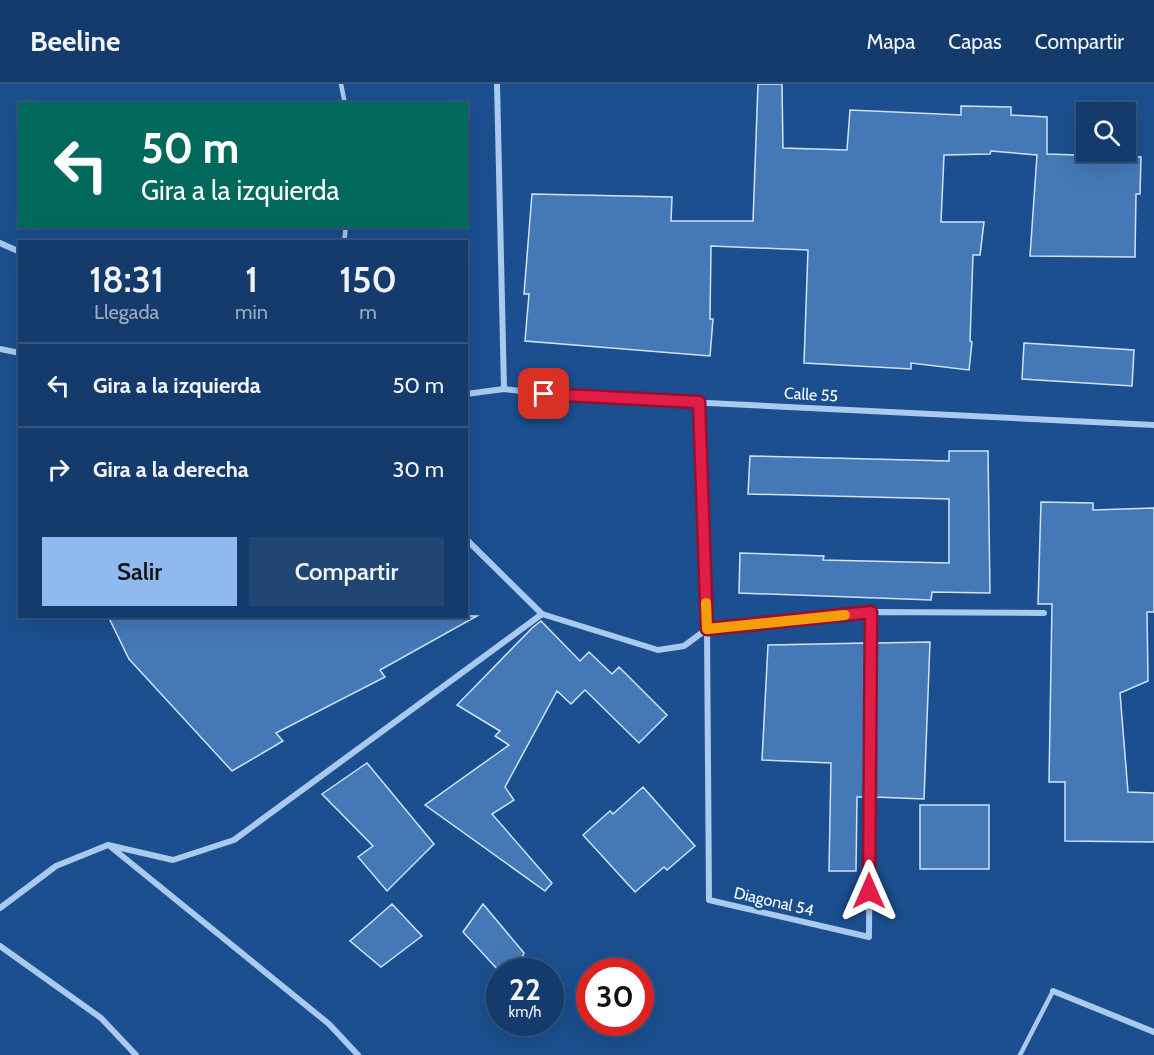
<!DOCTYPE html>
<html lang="es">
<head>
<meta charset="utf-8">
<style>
  :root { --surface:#143b6b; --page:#214673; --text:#f1f3f6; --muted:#9dadc1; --line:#33557e; --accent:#90b9f0 }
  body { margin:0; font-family:Cabin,sans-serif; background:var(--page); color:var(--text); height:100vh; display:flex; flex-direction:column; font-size:22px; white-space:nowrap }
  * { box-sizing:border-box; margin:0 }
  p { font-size:20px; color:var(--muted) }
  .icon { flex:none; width:33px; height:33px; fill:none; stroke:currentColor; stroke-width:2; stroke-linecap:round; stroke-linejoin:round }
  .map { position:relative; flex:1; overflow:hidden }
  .details { position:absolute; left:18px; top:156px; width:450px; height:378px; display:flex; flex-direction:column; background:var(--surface); border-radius:0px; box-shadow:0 6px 24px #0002,0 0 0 2px var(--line) }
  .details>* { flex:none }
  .top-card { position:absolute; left:18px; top:18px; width:450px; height:126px; border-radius:0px; box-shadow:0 6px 24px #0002,0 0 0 2px var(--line); background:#00695c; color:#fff; overflow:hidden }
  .fabs { position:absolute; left:1076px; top:18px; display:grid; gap:12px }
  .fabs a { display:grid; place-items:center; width:60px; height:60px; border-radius:0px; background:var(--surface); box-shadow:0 6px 24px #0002,0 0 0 2px var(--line); font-size:30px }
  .speed { position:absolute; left:486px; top:874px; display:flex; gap:12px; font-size:30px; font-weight:700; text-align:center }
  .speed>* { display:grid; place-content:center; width:78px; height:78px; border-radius:50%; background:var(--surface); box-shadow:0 6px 24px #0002,0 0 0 2px var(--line); line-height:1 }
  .speed small { font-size:15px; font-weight:400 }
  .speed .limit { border:9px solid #d22; background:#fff; color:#111 }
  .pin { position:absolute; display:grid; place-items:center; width:51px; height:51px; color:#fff; margin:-26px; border-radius:12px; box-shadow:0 3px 9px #0006 }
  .me { position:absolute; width:66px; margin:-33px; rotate:0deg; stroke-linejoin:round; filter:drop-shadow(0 0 4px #0008) }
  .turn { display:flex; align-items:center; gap:21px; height:126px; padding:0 24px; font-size:27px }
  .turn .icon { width:78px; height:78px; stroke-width:2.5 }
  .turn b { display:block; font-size:42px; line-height:51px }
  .eta { display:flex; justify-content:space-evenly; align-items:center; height:102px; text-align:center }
  .eta b { font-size:36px; font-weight:600; line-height:42px }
  .action { display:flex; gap:12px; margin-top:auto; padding:12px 24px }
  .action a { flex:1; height:69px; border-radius:0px; background:var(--accent); color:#111; font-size:24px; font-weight:600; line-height:69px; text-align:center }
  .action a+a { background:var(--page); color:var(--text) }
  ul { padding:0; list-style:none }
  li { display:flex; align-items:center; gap:18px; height:84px; padding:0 24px; border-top:2px solid var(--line) }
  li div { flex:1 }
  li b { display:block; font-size:22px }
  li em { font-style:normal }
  header { display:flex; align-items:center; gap:36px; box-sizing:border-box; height:84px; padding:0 30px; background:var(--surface); border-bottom:2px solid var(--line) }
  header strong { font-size:28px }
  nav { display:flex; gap:33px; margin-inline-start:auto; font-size:21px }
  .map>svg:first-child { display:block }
  .building { fill:#4478b7; stroke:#cfe3fa; stroke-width:1.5 }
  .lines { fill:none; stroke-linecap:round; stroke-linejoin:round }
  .service { stroke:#a9c9ee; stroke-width:4.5 }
  .minor { stroke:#a9c9ee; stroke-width:6 }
  .route-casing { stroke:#92132f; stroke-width:15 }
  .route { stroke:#e11d48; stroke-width:10 }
  .slow { stroke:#f59e0b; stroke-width:10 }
  .labels { text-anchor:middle; stroke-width:5; stroke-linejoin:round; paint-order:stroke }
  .street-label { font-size:16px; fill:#fff; stroke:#1b4f8f }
</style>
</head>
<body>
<header>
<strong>Beeline</strong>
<nav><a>Mapa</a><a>Capas</a><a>Compartir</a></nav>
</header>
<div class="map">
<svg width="1154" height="971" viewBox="0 0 1154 971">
  <rect width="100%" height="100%" fill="#1b4f8f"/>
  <!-- building -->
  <path class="building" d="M758,0H782L783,64L847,66L850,26L961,31V22L1011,23V31L1047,33V70L1141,73L1140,110H1136L1135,173L1030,172L1037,71L991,67L990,70L944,71L941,138H984L980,171H973L970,257L972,258L969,286L911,279V285L804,279L808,166L711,162L710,235H713L710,272L525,257L529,210H524L532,110L672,113L671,137H753Z
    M1024,259L1134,266L1132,302L1022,295Z
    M949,367H988L990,509L932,508L931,516L739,509L740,469L824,472L823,476L949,479V415L748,410L750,372L949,377Z
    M1041,418L1093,419V426L1154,424V528H1147L1148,597L1120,609L1128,708L1154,709V758L1065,757V698H1049L1052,520H1038Z
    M108,532H477L380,586L385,593L276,649L283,657L232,687L129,575Z
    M541,537L580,577L589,568L612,590L619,583L667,631L639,659L585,606L571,620L557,607L505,703L514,716L492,730L552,799L545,807L425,721L509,661L495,652L500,647L457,621L532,544Z
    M930,558L924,715L875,713L876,559Z
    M866,559L865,713H857L856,787H829L831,679L762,676L768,561Z
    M367,679L434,760L387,807L358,773L373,762L322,710Z
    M643,703L695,762L667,786L664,783L635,808L583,751L610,727L613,730Z
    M920,721H989V785H920Z
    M392,820L422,852L381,883L350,857Z
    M483,820L524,869L517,888H500L463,848Z"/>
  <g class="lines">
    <!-- service -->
    <path class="service" d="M341,0L345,20
      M344,158L346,142
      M1020,971L1053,907"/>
    <!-- minor -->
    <path class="minor" d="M497,0L504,305
      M0,159L20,168
      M0,265L20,269
      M466,310L504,305L564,312L1154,341
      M700,318L707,545L709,816L869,853L871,528
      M466,455L542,530L658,566L684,562L707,545L871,528L1044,529
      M111,763L329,940L358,971
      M0,824L56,782L108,761L173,776L234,756L542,530
      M0,862L101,934L136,971
      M1053,907L1154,948"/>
  </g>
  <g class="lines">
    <defs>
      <path id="route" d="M544,310L699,318L707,545L871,528L869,807"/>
    </defs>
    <!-- route casing -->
    <use href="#route" class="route-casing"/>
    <!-- route -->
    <use href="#route" class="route"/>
    <!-- slow -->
    <path class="slow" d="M706,519L707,545L845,531"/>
  </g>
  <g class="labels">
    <!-- street labels -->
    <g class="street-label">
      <text transform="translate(811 310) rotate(3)" y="6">Calle 55</text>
      <text transform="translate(774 817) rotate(13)" y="6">Diagonal 54</text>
    </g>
  </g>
</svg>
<div class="fabs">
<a><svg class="icon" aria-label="search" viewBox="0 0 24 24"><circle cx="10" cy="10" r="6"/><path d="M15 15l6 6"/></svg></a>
</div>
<div class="speed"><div>22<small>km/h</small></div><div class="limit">30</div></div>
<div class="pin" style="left:544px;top:310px;background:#d93025"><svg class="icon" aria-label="arrive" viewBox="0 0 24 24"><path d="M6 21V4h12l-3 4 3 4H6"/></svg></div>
<svg class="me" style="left:869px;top:807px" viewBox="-20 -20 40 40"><path d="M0-17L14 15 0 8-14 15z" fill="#e11d48" stroke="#fff" stroke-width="4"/></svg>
<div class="top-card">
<div class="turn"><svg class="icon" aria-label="left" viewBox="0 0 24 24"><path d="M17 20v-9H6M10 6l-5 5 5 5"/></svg><div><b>50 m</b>Gira a la izquierda</div></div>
</div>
<section class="details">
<div class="eta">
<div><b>18:31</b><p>Llegada</p></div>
<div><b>1</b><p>min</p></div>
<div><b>150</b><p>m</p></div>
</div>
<ul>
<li><svg class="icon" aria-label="left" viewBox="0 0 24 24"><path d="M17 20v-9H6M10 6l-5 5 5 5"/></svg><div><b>Gira a la izquierda</b></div><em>50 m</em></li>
<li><svg class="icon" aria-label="right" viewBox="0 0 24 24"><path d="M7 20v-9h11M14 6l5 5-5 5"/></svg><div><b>Gira a la derecha</b></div><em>30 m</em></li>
</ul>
<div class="action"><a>Salir</a><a>Compartir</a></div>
</section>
</div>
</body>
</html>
